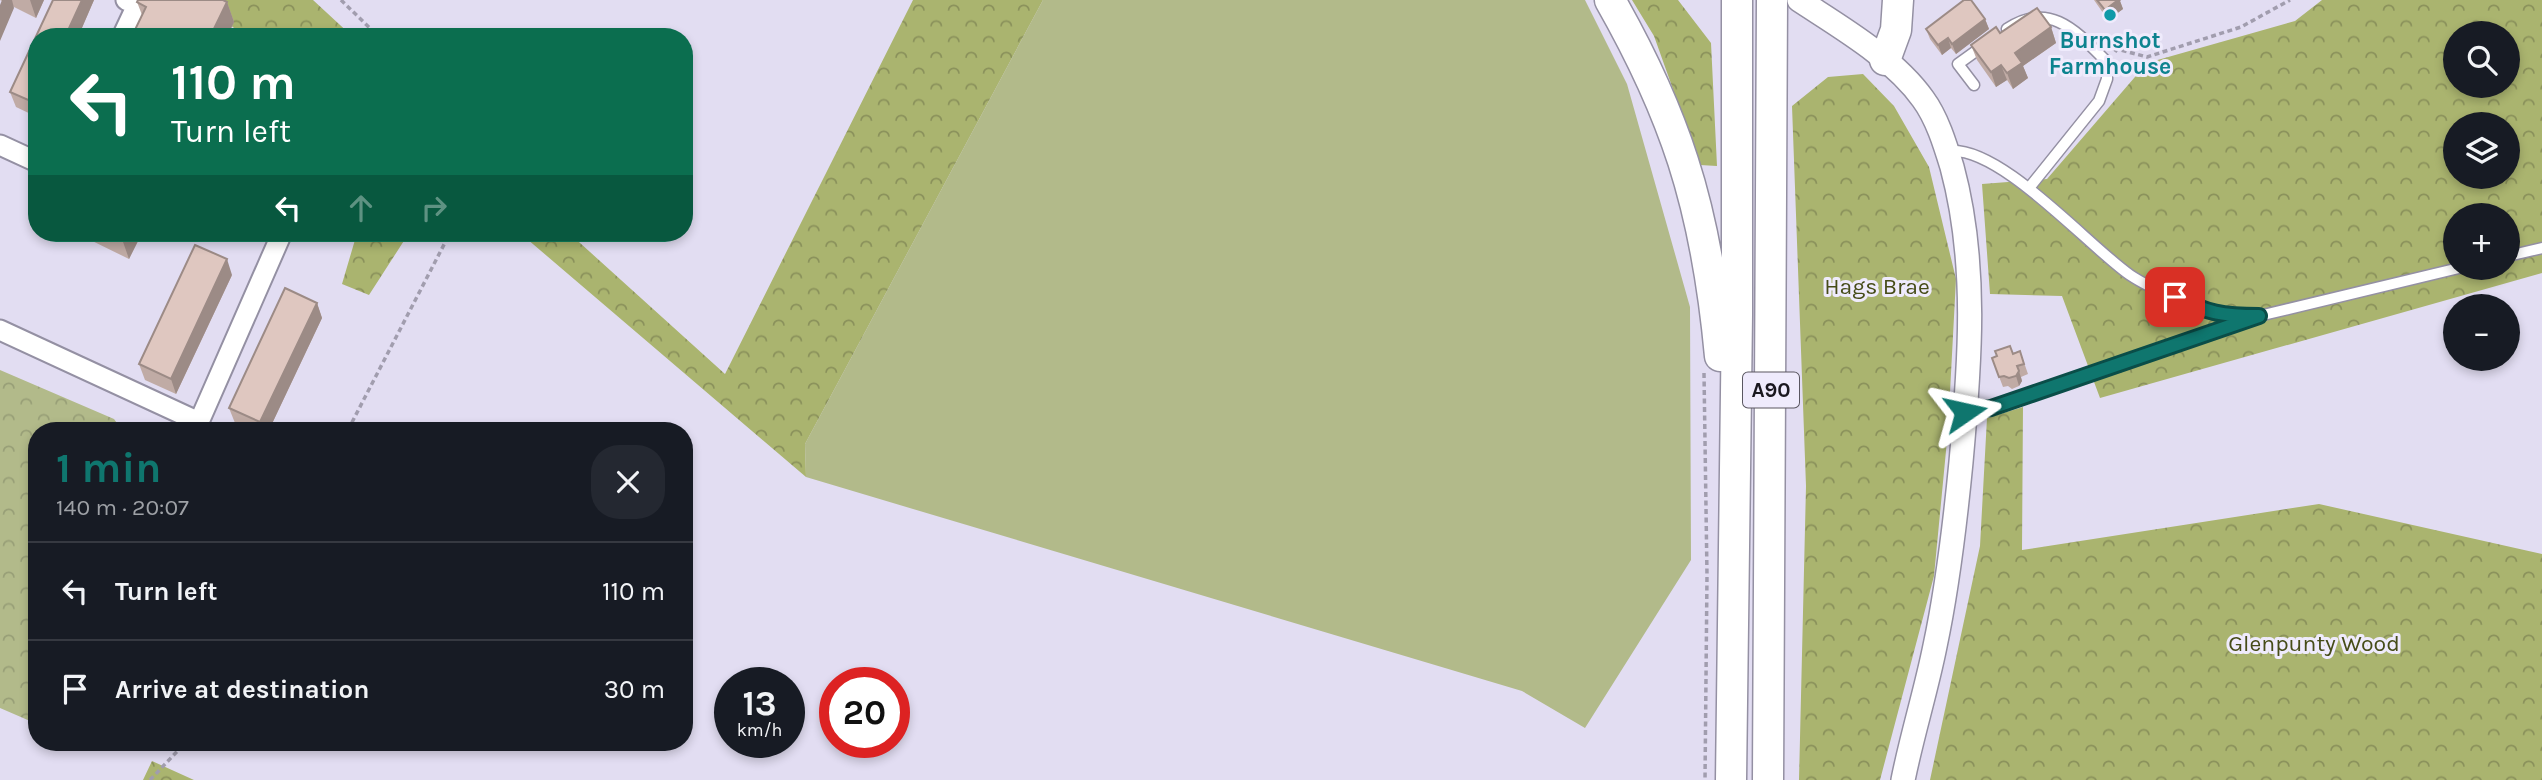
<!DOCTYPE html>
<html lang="en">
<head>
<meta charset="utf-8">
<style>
  :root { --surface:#171b24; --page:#242831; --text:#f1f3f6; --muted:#9ea1a6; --line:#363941; --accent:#0f766e }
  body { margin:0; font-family:Karla,sans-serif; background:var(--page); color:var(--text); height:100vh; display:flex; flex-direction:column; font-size:26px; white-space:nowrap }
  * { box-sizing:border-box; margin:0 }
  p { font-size:23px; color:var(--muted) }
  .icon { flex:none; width:38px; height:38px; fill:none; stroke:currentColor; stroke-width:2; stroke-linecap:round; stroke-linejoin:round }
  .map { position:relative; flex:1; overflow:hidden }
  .details { position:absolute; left:28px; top:422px; width:665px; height:329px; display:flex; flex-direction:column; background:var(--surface); border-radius:28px; box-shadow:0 4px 10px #0003 }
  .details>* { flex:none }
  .guide { position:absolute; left:28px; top:28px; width:665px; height:214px; border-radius:28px; box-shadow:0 4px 10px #0003; background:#0b6e4f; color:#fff; overflow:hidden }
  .controls { position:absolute; left:2443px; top:21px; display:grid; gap:14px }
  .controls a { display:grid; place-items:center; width:77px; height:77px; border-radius:50%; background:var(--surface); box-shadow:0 4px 10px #0003; font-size:35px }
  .speed { position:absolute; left:714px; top:667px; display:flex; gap:14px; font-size:35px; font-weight:700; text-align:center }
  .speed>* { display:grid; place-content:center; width:91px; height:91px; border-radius:50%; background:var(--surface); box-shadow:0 4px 10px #0003; line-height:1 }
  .speed small { font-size:18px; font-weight:400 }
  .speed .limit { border:10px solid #d22; background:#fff; color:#111 }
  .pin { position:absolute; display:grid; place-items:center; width:60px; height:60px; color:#fff; margin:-30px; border-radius:14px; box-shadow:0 4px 10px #0006 }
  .me { position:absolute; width:77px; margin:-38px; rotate:79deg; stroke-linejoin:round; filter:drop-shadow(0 0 5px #0008) }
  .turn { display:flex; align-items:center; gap:24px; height:147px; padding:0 28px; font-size:32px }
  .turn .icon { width:91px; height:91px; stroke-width:2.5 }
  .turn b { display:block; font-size:49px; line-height:60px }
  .lanes { display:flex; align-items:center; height:66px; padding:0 28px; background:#0003; justify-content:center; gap:35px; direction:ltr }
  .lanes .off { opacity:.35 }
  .round { display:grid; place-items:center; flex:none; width:74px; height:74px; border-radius:28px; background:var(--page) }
  .summary { display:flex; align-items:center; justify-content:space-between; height:119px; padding:0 28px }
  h1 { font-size:42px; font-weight:700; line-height:52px; color:var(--accent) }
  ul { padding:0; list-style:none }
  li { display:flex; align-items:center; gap:21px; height:98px; padding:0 28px; border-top:2px solid var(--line) }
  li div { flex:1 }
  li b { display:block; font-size:26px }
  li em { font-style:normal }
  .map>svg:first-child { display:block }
  .grass { fill:#b2ba8a }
  .forest { fill:url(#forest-crowns); fill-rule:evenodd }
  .park { fill:url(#park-crowns) }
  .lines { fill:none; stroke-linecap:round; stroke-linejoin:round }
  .service-casing { stroke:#9490a3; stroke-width:13 }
  .minor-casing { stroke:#9490a3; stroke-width:23 }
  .tertiary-casing { stroke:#9490a3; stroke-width:26 }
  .primary-casing { stroke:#9490a3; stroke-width:33 }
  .path { stroke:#a19dae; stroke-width:3.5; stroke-dasharray:5 3.5; stroke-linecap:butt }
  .service { stroke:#fff; stroke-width:10 }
  .minor { stroke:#fff; stroke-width:19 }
  .tertiary { stroke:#fff; stroke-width:23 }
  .primary { stroke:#fff; stroke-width:30 }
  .wall { fill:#c0aba5 }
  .shaded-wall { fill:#9c8b86 }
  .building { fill:#dfc7c0; stroke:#9c8b86; stroke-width:2 }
  .route-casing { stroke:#0a4d48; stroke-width:18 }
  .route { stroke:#0f766e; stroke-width:12 }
  .culture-dot { fill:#0f9aa8; stroke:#efebfc; stroke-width:2.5 }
  .labels { text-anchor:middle; stroke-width:6; stroke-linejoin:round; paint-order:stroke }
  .shield { fill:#efebfc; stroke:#5a5761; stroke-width:2 }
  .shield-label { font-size:21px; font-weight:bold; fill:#1a181f }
  .culture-label { font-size:23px; font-weight:bold; fill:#0d838f; stroke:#efebfc }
  .park-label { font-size:23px; fill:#464c18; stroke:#efebfc }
</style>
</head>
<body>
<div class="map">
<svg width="2542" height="780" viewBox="0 0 2542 780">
  <defs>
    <pattern id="forest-crowns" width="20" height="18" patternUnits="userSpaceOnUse" patternTransform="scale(1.75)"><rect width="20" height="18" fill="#aab46f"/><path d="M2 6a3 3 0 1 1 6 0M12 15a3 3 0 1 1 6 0" fill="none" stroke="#8a915b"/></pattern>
    <pattern id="park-crowns" width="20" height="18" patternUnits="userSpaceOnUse" patternTransform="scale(1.75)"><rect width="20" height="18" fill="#b2ba8a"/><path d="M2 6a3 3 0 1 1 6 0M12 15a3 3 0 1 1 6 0" fill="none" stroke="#989f77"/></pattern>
  </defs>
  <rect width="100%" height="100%" fill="#e2ddf2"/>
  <!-- grass -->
  <path class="grass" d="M1043,0H1585L1627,84L1690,307L1691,560L1585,728L1522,691L806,477L805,444Z"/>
  <!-- forest -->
  <path class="forest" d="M197,0H313L353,37H246Z
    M913,0H1043L805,444L806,477L520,233H569L725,374Z
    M1632,0H1678L1711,43L1717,166L1700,165L1654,36Z
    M2322,0H2542V273L2100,398L2062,296L1990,294L1982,184L2047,179L2147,63L2295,21ZM2455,33H2508V86H2455ZM2455,124H2508V177H2455ZM2455,215H2508V268H2455Z
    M1863,74L1894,106L1929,167L1956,279L1948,430L1934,576L1880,780H1799L1806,486L1792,106L1828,77Z
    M357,233H409L369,295L342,284Z
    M2023,407L2022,550L2319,504L2542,554V780H1930L1980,546L1987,418Z
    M152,761L194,780H143Z"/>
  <!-- park -->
  <path class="park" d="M0,370L114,419L122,430H37V724L0,708Z"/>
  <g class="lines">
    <defs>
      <path id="service" d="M2007,29C2050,0 2077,32 2107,62V79L2099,101L2029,188
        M1974,85L1958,64L1983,46
        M1948,151C2000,145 2087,245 2130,275C2148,287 2201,312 2223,315C2231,317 2241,316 2249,316
        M2508,256L2542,248
        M1966,412L1991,408L2259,316L2459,268"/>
      <path id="minor" d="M122,37L137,5L126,0
        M0,145L37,162
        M0,330L199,422L282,233"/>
      <path id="tertiary" d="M1799,0C1840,27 1894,58 1923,99C1937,118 1945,144 1952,167C1978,263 1970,364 1961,462C1955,524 1948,585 1935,646C1926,691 1912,735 1903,780"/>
      <path id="primary" d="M1610,0C1639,51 1665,105 1683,161C1703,223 1714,291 1720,356
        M1885,60L1896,30L1898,0
        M1731,780L1737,315V0
        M1768,780L1772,0"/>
    </defs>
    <!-- service casing -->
    <use href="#service" class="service-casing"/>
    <!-- minor casing -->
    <use href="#minor" class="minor-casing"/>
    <!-- tertiary casing -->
    <use href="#tertiary" class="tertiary-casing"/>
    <!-- primary casing -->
    <use href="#primary" class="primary-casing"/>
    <!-- path -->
    <path class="path" d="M341,0L379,37
      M2115,52L2117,49L2147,57L2241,27L2290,0
      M1704,373L1707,575L1705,780
      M348,430L450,233
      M150,780L186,742"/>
    <!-- service -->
    <use href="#service" class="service"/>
    <!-- minor -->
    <use href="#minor" class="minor"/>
    <!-- tertiary -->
    <use href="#tertiary" class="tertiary"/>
    <!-- primary -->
    <use href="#primary" class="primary"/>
  </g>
  <!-- wall -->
  <path class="wall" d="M0,0H44L36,18Z
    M53,0H94L78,37H37V117L16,107L10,92Z
    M2094,0H2121L2120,1L2123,9L2108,20Z
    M137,2H227L234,22L227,37H132L142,15Z
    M1985,19L1989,29L1956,54L1951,48L1942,55L1930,39L1926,29Z
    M2051,27L2056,43L2023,66L2028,78L2013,89L2007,80L1996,87L1977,60L1971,45Z
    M76,233H142L129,259Z
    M232,275L176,394L145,380L139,364Z
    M317,303L322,318L269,430H251L235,423L229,408Z
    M2020,351L2028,374L2021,377L2022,381L2019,386L2012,389L2008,386L2003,387L1992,358Z"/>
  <!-- shaded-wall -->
  <path class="shaded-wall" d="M2,0H12L14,8L0,41V5Z
    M30,0H44L36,18Z
    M82,0H94L78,37H65Z
    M2117,0H2121L2120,1L2123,9L2108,20L2105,10Z
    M227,2L234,22L227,37H210Z
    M1985,19L1989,29L1956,54L1952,44Z
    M2051,27L2056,43L2023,66L2028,78L2013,89L2007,73L2015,53Z
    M1948,38L1951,48L1942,55L1938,45Z
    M2001,65L2007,80L1996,87L1991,72Z
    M125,233H142L129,259L122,239Z
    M227,259L232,275L176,394L171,379Z
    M317,303L322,318L269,430H263L260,422Z
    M2019,371L2022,381L2019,386L2016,376Z"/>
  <!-- building -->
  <path class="building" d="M53,0H82L65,37H37V99L35,103L10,92Z
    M138,0H223L227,2L210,37H134L132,36L146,7L137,2Z
    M1964,0H1971L1985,19L1952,44L1948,38L1938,45L1926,29Z
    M2097,0H2118L2105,10Z
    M2037,8L2051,27L2015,53L2022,63L2007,73L2001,65L1991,72L1971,45L1996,27L2000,33Z
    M109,233H125L122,239Z
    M195,245L227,259L171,379L139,364Z
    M285,288L317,303L260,422L229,408Z
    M2010,346L2013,354L2020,351L2024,364L2017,366L2019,371L2016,376L2009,378L2004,376L1999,377L1992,358L1997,356L1995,351Z"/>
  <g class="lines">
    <defs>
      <path id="route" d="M1965,412L1991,408L2259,316C2222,316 2208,313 2175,297"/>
    </defs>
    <!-- route casing -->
    <use href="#route" class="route-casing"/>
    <!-- route -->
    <use href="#route" class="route"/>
  </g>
  <!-- markers -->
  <circle class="culture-dot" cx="2110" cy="15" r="7"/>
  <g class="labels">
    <!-- shield labels -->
    <rect class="shield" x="1743" y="372.5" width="56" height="35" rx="5"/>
    <g class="shield-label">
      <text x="1771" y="397">A90</text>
    </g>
    <!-- culture labels -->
    <g class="culture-label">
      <text x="2110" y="48">Burnshot<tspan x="2110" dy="26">Farmhouse</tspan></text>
    </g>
    <!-- park labels -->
    <g class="park-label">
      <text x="1877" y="294">Hags Brae</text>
      <text x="2314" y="651">Glenpunty Wood</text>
    </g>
  </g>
</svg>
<div class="controls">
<a><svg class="icon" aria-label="search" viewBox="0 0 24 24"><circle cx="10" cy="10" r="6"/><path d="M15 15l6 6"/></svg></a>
<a><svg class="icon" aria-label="layers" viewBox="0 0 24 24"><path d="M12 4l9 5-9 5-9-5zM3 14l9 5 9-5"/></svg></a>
<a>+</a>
<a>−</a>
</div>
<div class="speed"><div>13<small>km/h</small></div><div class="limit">20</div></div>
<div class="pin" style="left:2175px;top:297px;background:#d93025"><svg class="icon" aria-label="arrive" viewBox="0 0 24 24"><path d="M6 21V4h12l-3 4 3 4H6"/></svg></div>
<svg class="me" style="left:1965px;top:412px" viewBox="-20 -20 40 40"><path d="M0-17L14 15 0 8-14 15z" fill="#0f766e" stroke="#fff" stroke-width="4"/></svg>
<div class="guide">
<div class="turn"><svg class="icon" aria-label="left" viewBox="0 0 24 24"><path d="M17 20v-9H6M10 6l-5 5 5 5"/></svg><div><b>110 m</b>Turn left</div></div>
<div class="lanes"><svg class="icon" aria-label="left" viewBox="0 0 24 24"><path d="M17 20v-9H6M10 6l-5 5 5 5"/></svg><svg class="icon off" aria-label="ahead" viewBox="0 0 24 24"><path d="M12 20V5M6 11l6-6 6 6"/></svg><svg class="icon off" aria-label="right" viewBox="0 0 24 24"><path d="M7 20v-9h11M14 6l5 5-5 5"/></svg></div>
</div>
<section class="details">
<div class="summary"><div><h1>1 min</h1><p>140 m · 20:07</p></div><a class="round"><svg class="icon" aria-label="close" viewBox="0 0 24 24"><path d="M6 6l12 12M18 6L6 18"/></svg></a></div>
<ul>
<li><svg class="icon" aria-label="left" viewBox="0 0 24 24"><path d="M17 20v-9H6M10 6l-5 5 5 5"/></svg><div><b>Turn left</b></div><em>110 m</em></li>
<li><svg class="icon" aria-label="arrive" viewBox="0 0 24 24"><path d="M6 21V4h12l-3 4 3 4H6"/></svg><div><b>Arrive at destination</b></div><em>30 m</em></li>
</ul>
</section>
</div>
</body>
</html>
